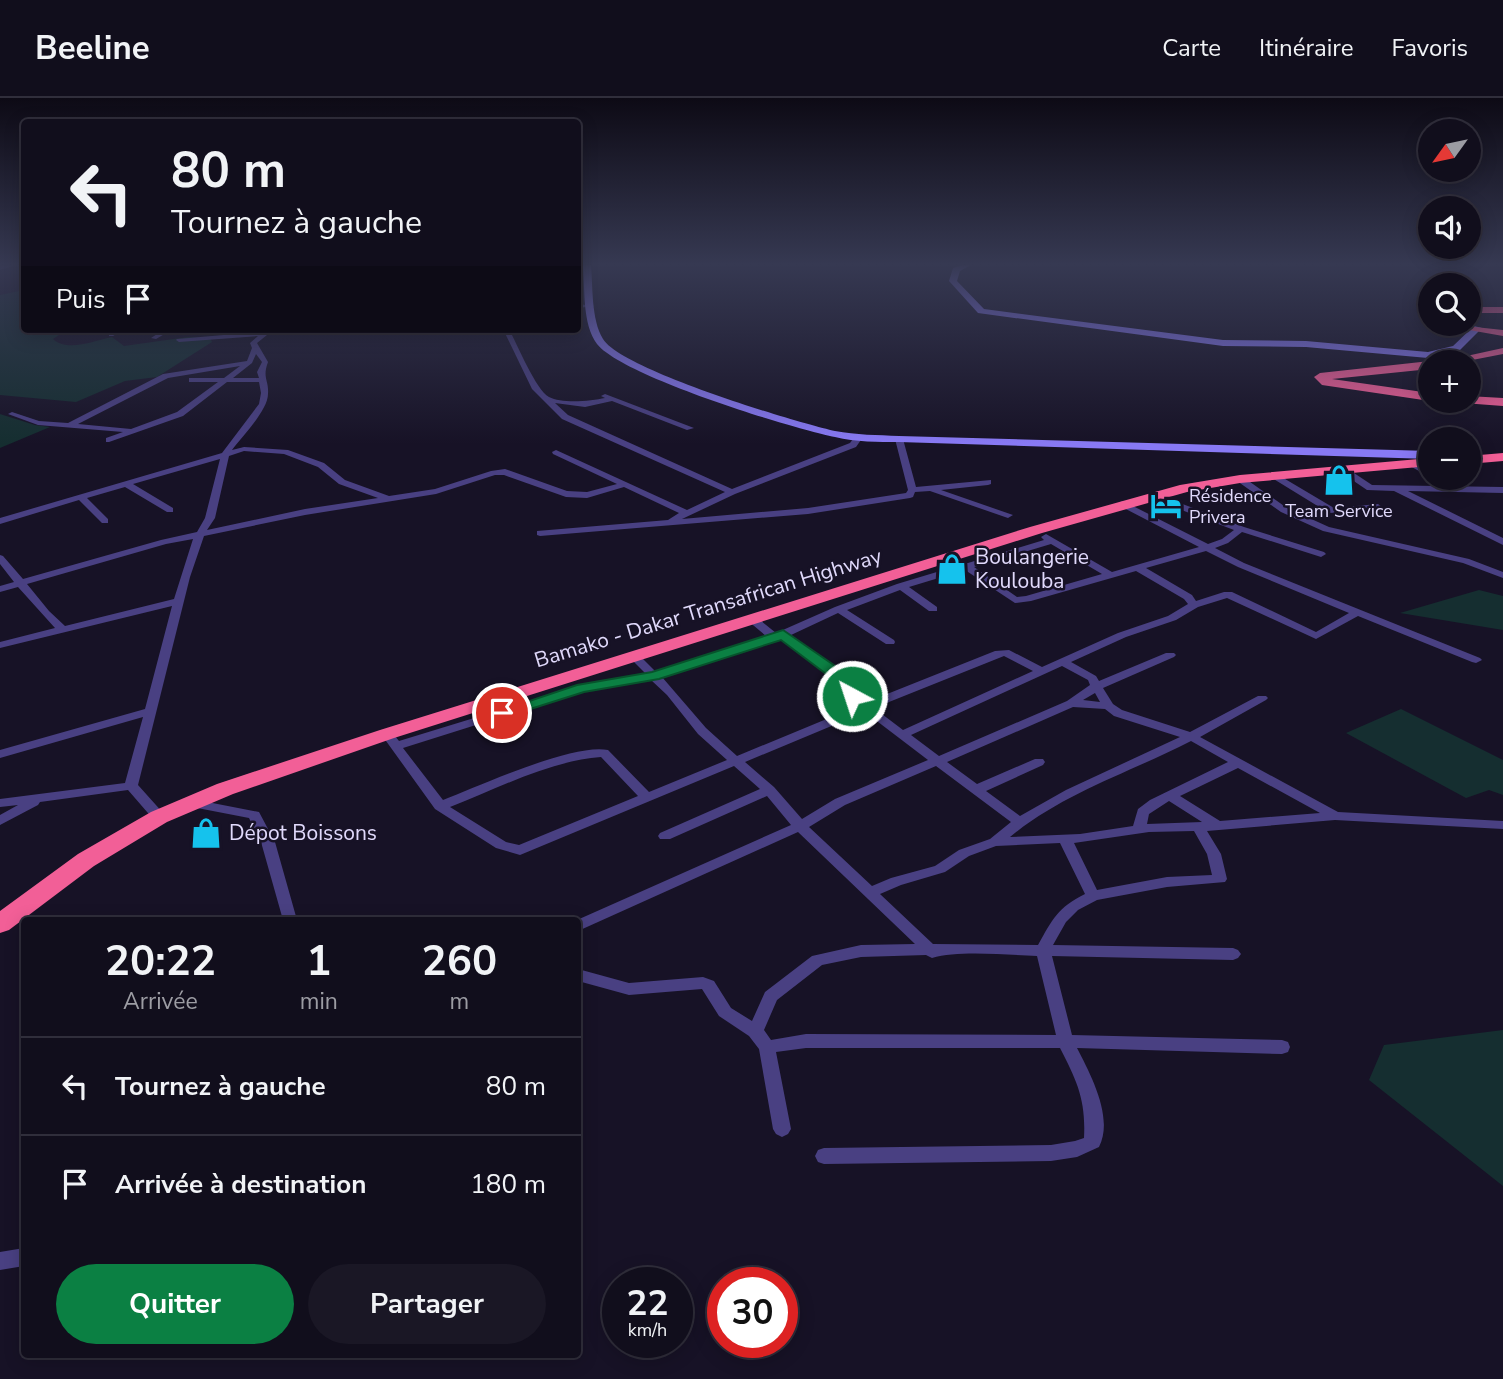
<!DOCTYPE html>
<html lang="fr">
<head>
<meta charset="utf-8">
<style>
  :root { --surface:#110e1c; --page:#1a1725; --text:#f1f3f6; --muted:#9c9ca3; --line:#302e3b; --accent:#0b8043 }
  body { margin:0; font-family:"Nunito Sans",sans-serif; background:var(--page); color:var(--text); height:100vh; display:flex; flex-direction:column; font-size:26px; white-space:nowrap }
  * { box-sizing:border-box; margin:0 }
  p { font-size:23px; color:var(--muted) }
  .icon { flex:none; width:38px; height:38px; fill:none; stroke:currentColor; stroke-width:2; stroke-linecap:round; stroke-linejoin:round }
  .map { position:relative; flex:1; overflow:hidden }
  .details { position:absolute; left:21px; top:819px; width:560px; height:441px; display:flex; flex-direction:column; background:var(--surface); border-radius:7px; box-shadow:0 4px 18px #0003,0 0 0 2px var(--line) }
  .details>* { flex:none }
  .top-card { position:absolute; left:21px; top:21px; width:560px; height:214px; border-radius:7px; box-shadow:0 4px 18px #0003,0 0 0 2px var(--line); background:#110e1c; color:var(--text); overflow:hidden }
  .needle { width:46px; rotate:237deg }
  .controls { position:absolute; left:1418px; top:21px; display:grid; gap:14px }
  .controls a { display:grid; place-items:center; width:63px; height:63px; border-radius:50%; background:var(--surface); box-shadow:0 4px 18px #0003,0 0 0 2px var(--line); font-size:35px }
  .speed { position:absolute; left:602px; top:1169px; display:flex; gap:14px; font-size:35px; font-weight:700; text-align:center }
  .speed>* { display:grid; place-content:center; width:91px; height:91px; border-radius:50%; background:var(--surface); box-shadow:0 4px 18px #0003,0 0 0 2px var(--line); line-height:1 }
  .speed small { font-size:18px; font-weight:400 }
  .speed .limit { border:10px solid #d22; background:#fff; color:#111 }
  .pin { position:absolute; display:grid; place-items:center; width:60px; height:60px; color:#fff; margin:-30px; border:4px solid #fff; border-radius:50%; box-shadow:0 2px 7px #0007 }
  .me { position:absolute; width:77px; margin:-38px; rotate:320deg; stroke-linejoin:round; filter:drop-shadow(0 0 5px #0008) }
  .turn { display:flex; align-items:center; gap:24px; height:147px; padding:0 35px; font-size:32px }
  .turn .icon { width:91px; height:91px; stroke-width:2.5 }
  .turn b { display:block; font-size:49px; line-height:60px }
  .then { display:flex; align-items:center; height:66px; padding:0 35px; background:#0003; gap:14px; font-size:26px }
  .eta { display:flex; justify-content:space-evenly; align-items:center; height:119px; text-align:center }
  .eta b { font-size:42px; font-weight:700; line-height:49px }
  .button { display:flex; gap:14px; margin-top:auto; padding:14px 35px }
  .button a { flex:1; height:80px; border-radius:42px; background:var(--accent); color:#fff; font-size:28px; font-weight:700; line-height:80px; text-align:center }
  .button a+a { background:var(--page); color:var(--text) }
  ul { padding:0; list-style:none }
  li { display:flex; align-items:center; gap:21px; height:98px; padding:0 35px; border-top:2px solid var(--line) }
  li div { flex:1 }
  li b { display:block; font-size:26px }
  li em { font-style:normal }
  header { display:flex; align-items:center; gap:42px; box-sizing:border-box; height:98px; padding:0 35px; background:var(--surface); border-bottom:2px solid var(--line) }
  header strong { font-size:33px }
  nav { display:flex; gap:38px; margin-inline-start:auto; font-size:24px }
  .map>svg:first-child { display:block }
  .green { fill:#152e30 }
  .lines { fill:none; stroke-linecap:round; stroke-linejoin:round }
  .street { fill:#494082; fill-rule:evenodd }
  .secondary { fill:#8879f4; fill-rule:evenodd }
  .highway { fill:#f25f97; fill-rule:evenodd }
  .route { fill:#0b8043; stroke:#07532c; stroke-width:2 }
  .labels { text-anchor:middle; stroke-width:5; stroke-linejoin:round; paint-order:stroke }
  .far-poi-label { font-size:18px; fill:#e1dafc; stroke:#171226; text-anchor:start }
  .poi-label { font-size:21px; fill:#e1dafc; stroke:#171226; text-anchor:start }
  .street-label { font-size:21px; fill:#e1dafc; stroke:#171226 }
</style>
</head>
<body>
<header>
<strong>Beeline</strong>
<nav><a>Carte</a><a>Itinéraire</a><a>Favoris</a></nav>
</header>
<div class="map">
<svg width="1503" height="1281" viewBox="0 0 1503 1281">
  <rect width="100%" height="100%" fill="#171226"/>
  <!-- green -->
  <path class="green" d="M24,192V231L65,233L53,241C68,255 95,242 112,239L124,248L188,239L210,240L212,244L157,279L125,283L76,304L0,297V197Z
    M0,316L35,327L50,329L0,350Z
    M1479,492L1503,498V532L1400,515Z
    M1401,611L1503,662V697L1489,692L1466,700L1346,635Z
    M1503,932V1088L1369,982L1384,947Z"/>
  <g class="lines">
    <!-- street -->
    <path class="street" d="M8,167H16L0,172V168Z
      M578,206L595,208L578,210Z
      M117,231H125L113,238H109V236Z
      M165,231H173L156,241L151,240Z
      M295,231H323L320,233L267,237L257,245L268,264C262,280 269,282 268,296C268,312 242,339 232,352L244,349L288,352L324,365L345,382L389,398L435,391L491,373L505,371L567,393L587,394L617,386L553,356L552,354L556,352L687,412L725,394L562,321L532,291L503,231H509C517,246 536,292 549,299C562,306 591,303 605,300L601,298L605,296L694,330L687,332L612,303L585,309L555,305L568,317L732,391L850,345L856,337L863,339L856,349L735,396L682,421L808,410L906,395L908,392L895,341L899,339L903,341L916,389L991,382V386L988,387L941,392L1013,417L1008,420L1005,419L930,393L915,394L913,399L910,400L808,416L540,438L537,437V433L668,422L679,415L624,389L587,400L566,399L504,377H495L436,396L305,417L204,438L190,479L138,687L164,716L166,719L164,722H154L128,692L40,704L38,707L0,727V717L18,707L0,709V701L125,685L143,619L0,660V652L145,611L172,508L0,550V544L55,530L18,489L0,494V488L14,484L0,466V457L3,458L23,481L161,442L197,434L205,420L220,361L133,386L173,410V414H167L125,389L87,400L108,421V425H102L79,402L0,426V420L222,355L259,306L261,295L259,284H227L183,318L109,344H106V340L123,334L38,327L8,316L12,314L39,323L68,325L163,276L247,263L252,250L250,245L258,238L179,244L176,242L177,241ZM256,256L262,264L257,274L259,280H233L252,265ZM240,268L224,280H189V284H218L177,314L131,331L78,326L168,280ZM244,353L284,356L318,369L339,386L378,400L305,411L207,432L215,420L229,358ZM193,441L174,501L65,528L49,513L27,486L166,446Z
      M1408,363H1414L1430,373V379L1408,367Z
      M1339,369H1345L1372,387L1503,389V395L1408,393L1503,440V447L1394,393L1367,392L1339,373Z
      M1275,375L1334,410L1378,406L1382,409L1378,412L1329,415L1272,380L1271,378Z
      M1237,379H1243L1287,410L1329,429L1469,461L1503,474V480L1463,465L1323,433L1281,414L1237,383Z
      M1153,395L1244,429L1324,454L1326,456L1321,459L1242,434L1228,445L1215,450L1244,465L1480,560L1482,562L1476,565L1472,564L1358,518L1316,541L1227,500L1198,509L1176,522L1126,539L1071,564L1096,578L1099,583L1166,555H1174L1176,557L1174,559L1103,590L1113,606L1122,612L1190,634L1258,598H1266L1268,600L1266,602L1200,639L1338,714L1503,723V731L1335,722L1207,733L1221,756L1227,781L1225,784L1167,789L1097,802L1078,812L1066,824L1053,847L1233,850L1238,852L1241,856L1238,860L1233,862L1052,858L1072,937L1282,942L1288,944L1290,949L1288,954L1282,956L1077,950C1091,977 1114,1020 1099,1049L1077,1059L1051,1063L824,1066L818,1064L815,1058L818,1052L824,1050L1051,1047L1075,1043L1084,1040C1086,1002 1077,983 1060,950H806L776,954L791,1031L788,1036L782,1039L776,1036L773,1031L759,951L749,938L719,918L702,891L629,897L578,883V871L629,885L703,879L714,883L731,910L752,923L765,894L812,858L861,847L915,846L798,734L578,833L577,822L791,727L767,698L670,741H660L658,738L660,735L760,691L734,668L520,757L496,750L435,711L381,636L387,632L391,633L399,643L578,588L646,576L627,557L633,554L637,555L656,574L766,538L747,522L746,520L747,518H755L776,535L835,509L897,486L960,467L962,465H968L1044,442L1041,439L1046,436L1112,474L1199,449L1120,408V404L1123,403L1208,446L1222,441L1234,432L1150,400L1149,398ZM1051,446L1102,476L1026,498L1017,499L974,469ZM1206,453L1238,469L1349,515L1316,534L1232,494H1224L1196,503L1192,497L1146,470ZM965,472L1015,505L1031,503L1136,473L1184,501L1188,506L1168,518L1118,535L1042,569L1009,552L995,553L867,604L856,596L839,573L791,537L838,515L886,546H894L895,544L894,542L847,512L900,492L929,513H937V509L909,489ZM781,540L831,577L848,600L858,608L737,658L706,630L662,579ZM1004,558L1033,573L903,632L874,610ZM1062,568L1088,582L1090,587L1067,603L939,658L911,637ZM651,582L667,597L698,636L727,662L649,694L608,652C572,645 480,688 443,702L403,650L584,593ZM1095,595L1100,604L1083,602ZM1073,609L1105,611L1114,618L1180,639L1066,692L1020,718L986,693L1043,667L1045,664L1043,661H1035L977,686L947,664ZM865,614L928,662L835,701L802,721L774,689L745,664ZM1191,643L1228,664L1150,702L1138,711L1133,728L1080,736L1010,739C1063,695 1131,674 1191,643ZM601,659L638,698L519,747L506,744L450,709C499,690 549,663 601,659ZM936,668L1011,724L990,741L959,752L935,768L891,780L872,788L809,729L845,707ZM1238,670L1320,715L1220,723L1180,698ZM1169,703L1202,724L1147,726L1149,716ZM1194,733L1207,756L1212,777L1167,779L1097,792L1074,745L1149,734ZM1060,745L1085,796C1058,809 1052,822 1038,847L933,846L880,796L901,787L945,774L969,758L996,748ZM926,857L932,860C959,852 1007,857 1037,858L1056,937L806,936L771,942L764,932L777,902L822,867L861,859Z
      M192,701L259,714L275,744L297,822H283L261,744L249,720L187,708L185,705L187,702Z
      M24,1150V1168L0,1172V1154Z"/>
    <!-- secondary -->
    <path class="secondary" d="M583,167H591C593,189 591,221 603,241C622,272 795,324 835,333C856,337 878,337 899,338L1430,353V361L899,344C878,344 856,344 835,339C790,330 622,278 597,246C582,226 585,190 583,167Z
      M962,167H971L960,173L957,183L984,211L1223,242L1306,243L1428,254L1453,248L1474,228L1482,230L1460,252L1428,260L1306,249L1223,248L978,215L949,183L953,170Z"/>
    <!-- highway -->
    <path class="highway" d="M1468,209H1503V215H1468Z
      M1447,226L1503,232V238L1452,229Z
      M1503,250V256L1462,264H1439Z
      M1430,263L1433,264H1430V271L1332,281L1430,295V303L1322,287L1314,279L1320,275Z
      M1468,298L1503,300V308L1463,305L1468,303Z
      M1503,355V363L1468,366V358Z
      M1430,360V368L1240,385L1187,394L1042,435L394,640L233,696L167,724L94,768L9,832L0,835V813L78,756L151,714L217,686L380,632L1030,429L1180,387L1240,377Z"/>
  </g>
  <!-- sky -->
  <linearGradient id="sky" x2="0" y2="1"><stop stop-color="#0d0a15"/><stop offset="0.48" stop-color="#363952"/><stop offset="1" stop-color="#363952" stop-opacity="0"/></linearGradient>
  <rect width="1503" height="346" fill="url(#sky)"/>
  <!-- route -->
  <path class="route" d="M783,532L841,572L860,598L858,601H847L830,579L781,542L659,581L584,594L502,620L494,615L577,587L652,574Z"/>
  <!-- icons -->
  <defs>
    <symbol id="shop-bare" viewBox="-9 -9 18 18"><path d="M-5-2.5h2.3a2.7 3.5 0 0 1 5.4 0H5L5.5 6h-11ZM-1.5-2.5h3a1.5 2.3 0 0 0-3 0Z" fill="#15c2ed" stroke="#171226" stroke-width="2.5" paint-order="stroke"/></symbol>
    <symbol id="hotel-bare" viewBox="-9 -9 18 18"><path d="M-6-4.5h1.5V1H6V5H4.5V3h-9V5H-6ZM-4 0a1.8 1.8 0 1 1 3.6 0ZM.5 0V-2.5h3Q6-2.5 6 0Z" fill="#15c2ed" stroke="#171226" stroke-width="2.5" paint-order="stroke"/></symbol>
  </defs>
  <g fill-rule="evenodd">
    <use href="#shop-bare" x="1317" y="360" width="44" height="44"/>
    <use href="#hotel-bare" x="1144" y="386" width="44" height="44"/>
    <use href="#shop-bare" x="930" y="449" width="44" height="44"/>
    <use href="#shop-bare" x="184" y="713" width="44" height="44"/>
  </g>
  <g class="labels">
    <!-- far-poi labels -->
    <g class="far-poi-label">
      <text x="1189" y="404">Résidence<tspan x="1189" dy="21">Privera</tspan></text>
      <text x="1339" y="419" text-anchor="middle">Team Service</text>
    </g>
    <!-- poi labels -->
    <g class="poi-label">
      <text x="975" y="466">Boulangerie<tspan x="975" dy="24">Koulouba</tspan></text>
      <text x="229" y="742">Dépot Boissons</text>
    </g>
    <!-- street labels -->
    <g class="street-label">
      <text transform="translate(708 510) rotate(-17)" y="7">Bamako - Dakar Transafrican Highway</text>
    </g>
  </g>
</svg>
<div class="controls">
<a><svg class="needle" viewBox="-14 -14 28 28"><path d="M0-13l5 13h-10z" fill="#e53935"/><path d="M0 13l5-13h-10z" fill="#9c9ca3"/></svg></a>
<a><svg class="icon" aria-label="sound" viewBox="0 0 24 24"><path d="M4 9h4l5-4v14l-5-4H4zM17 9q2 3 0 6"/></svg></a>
<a><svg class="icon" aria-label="search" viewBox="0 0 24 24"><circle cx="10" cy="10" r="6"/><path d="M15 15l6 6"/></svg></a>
<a>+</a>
<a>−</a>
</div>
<div class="speed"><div>22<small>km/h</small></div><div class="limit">30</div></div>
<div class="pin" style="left:502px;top:615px;background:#d93025"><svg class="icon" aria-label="arrive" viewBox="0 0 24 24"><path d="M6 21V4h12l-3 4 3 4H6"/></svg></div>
<svg class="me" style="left:852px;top:598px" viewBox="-20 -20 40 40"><circle r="17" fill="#0b8043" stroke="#fff" stroke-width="3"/><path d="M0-11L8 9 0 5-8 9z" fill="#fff"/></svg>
<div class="top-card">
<div class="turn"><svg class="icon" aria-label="left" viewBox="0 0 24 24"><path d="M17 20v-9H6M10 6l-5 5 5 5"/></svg><div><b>80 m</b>Tournez à gauche</div></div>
<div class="then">Puis<svg class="icon" aria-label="arrive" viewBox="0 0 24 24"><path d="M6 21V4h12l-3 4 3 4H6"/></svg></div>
</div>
<section class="details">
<div class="eta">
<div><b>20:22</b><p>Arrivée</p></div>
<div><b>1</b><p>min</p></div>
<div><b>260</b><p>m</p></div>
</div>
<ul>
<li><svg class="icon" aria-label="left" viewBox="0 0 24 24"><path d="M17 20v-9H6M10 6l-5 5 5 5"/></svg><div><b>Tournez à gauche</b></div><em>80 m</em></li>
<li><svg class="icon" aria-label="arrive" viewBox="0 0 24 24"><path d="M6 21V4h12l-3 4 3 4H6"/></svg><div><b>Arrivée à destination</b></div><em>180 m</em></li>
</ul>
<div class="button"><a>Quitter</a><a>Partager</a></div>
</section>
</div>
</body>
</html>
